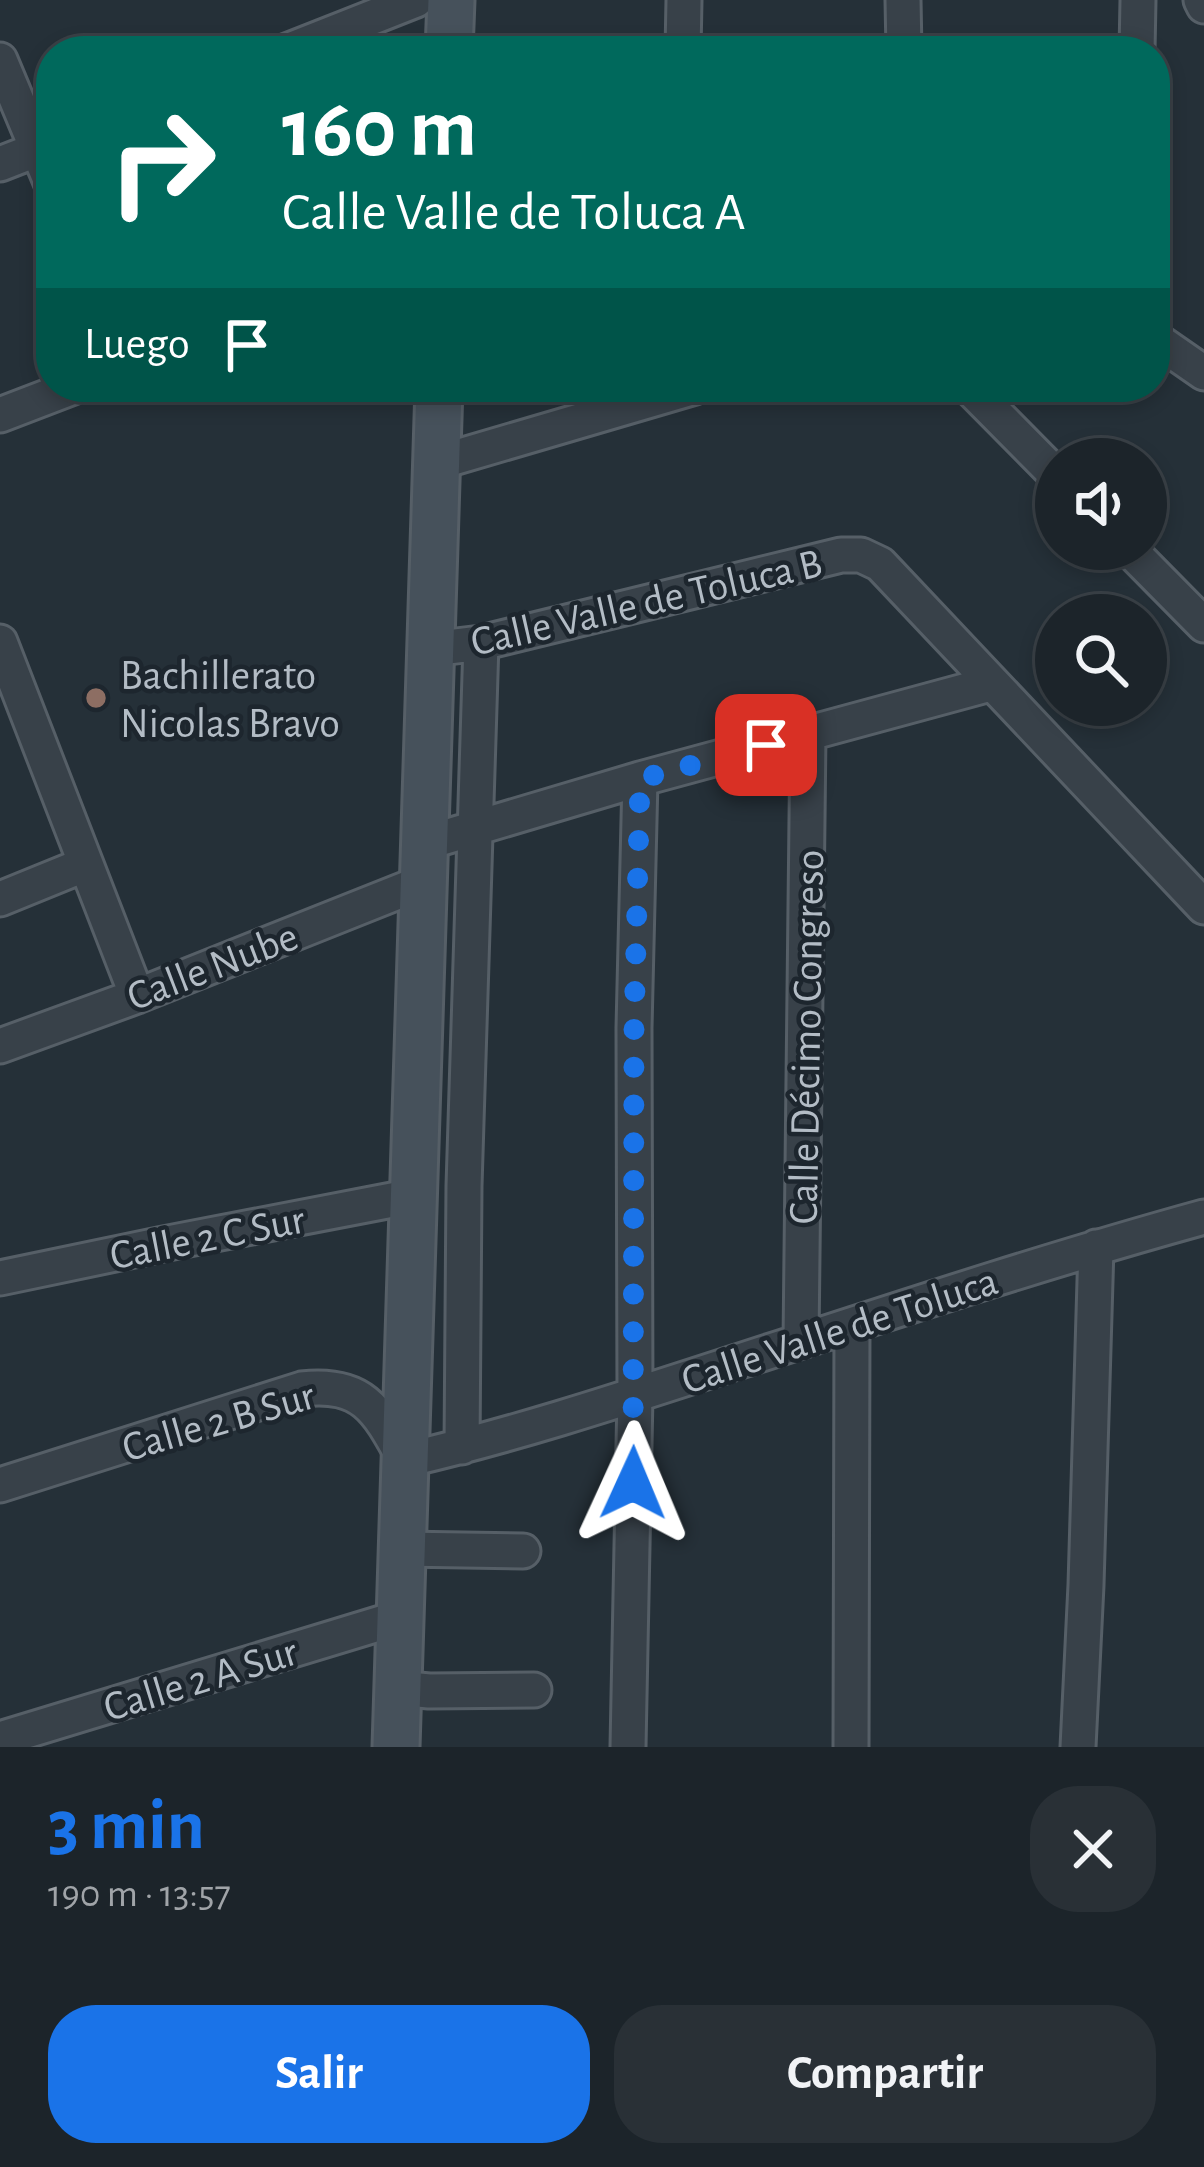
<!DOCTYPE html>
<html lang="es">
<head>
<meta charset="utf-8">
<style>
  :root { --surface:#1c242a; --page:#293036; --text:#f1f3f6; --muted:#a0a4a8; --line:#3a4147; --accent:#1a73e8 }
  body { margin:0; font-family:"Alegreya Sans",sans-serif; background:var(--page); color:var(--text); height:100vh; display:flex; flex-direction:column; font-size:45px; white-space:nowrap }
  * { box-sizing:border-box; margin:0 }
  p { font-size:39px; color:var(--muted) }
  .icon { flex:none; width:66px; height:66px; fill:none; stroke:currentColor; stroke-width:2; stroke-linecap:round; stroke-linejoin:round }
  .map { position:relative; height:1747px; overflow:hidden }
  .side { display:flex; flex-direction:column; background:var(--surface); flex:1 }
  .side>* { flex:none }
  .hud { position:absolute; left:36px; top:36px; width:1134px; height:366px; border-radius:48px; box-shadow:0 6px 18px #0003,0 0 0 3px var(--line); background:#00695c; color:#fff; overflow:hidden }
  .tools { position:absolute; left:1035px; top:438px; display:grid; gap:24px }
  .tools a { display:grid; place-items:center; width:132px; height:132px; border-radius:50%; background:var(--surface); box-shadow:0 6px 18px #0003,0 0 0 3px var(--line); font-size:60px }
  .pin { position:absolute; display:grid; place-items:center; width:102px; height:102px; color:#fff; margin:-51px; border-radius:24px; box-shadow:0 6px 18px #0006 }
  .me { position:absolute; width:132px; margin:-66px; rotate:1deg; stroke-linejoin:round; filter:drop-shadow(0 0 9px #0008) }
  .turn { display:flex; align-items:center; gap:42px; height:252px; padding:0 48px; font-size:54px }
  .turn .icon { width:156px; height:156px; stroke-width:2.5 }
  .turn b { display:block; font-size:84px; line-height:102px }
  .then { display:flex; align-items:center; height:114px; padding:0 48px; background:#0003; gap:24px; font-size:45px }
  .round { display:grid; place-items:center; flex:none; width:126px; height:126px; border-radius:48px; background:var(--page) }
  .headline { display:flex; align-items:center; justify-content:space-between; height:204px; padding:0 48px }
  h1 { font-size:72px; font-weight:600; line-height:90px; color:var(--accent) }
  .action { display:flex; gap:24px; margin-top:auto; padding:24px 48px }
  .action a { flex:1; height:138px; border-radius:48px; background:var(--accent); color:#fff; font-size:48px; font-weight:600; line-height:138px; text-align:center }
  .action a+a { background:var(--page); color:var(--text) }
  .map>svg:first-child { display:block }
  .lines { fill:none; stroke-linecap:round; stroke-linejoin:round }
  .street-casing { stroke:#565f67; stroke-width:39 }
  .secondary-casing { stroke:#565f67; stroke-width:51 }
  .street { stroke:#384149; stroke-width:33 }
  .secondary { stroke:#46515b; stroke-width:45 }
  .route { stroke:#1a73e8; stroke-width:21; stroke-dasharray:0 37.8 }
  .education-dot { fill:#8d6e63; stroke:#1d262e; stroke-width:4.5 }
  .labels { text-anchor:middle; stroke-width:9; stroke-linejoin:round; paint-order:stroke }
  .street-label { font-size:42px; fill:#b3bcc5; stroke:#1d262e }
  .poi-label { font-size:42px; fill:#b3bcc5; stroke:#1d262e; text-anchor:start }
</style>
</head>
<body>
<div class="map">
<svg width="1204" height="1747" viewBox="0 0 1204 1747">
  <rect width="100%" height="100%" fill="#253038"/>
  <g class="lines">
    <defs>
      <path id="street" d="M903,0L904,51
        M1201,0L1204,6
        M287,51L416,0
        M683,51L684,0
        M1137,51L1138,0
        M0,60L51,182
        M0,164L51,144
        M1155,339L1204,373
        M969,387L1056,475
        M0,415L73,387
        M436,463L695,387
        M1129,549L1204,625
        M0,642L137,996
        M431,649L481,643L841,555H861L880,564L1204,907
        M425,843L640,779L990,684
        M0,899L86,864
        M0,1046L137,996L423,882
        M0,1278L163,1244L413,1196
        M801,1341L808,733
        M462,1447L464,1186L481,643
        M0,1485L302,1389C364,1382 378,1411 405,1460C518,1434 629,1397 740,1361C894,1311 1048,1260 1204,1217
        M402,1549L523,1551
        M398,1688L429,1691L534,1690
        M0,1739L401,1617
        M628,1747L635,1395L634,1028L640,779
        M851,1747L852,1325
        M1078,1747L1086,1585L1096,1247"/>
      <path id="secondary" d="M449,51L451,0
        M396,1747L439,387"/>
    </defs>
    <!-- street casing -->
    <use href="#street" class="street-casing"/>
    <!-- secondary casing -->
    <use href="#secondary" class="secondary-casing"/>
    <!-- street -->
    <use href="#street" class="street"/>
    <!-- secondary -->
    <use href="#secondary" class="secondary"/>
  </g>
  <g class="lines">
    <!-- route -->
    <path class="route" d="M633,1483L634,1028L640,779L766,745"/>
  </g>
  <!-- markers -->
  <circle class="education-dot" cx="96" cy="698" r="12"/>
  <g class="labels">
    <!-- street labels -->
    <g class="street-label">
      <text transform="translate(646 601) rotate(-13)" y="15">Calle Valle de Toluca B</text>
      <text transform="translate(212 965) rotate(-21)" y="15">Calle Nube</text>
      <text transform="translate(805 1037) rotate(-89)" y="15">Calle Décimo Congreso</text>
      <text transform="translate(207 1236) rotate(-11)" y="15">Calle 2 C Sur</text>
      <text transform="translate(839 1329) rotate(-18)" y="15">Calle Valle de Toluca</text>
      <text transform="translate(218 1420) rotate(-16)" y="15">Calle 2 B Sur</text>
      <text transform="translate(200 1678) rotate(-17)" y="15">Calle 2 A Sur</text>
    </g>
    <!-- poi labels -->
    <g class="poi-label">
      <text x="120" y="689">Bachillerato<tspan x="120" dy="48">Nicolas Bravo</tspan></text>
    </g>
  </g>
</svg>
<div class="tools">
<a><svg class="icon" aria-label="sound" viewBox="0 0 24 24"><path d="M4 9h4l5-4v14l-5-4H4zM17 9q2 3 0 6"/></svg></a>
<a><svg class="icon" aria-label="search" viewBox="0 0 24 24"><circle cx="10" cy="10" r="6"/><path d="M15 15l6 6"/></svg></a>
</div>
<div class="pin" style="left:766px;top:745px;background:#d93025"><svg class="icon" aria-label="arrive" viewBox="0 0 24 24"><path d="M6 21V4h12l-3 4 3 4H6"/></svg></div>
<svg class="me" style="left:633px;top:1483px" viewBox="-20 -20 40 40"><path d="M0-17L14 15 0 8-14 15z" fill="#1a73e8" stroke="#fff" stroke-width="4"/></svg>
<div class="hud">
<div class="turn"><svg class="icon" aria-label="right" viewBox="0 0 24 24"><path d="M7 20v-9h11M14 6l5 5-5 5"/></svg><div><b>160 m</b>Calle Valle de Toluca A</div></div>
<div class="then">Luego<svg class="icon" aria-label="arrive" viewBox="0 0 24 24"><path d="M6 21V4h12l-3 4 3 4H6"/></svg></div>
</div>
</div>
<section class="side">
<div class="headline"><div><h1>3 min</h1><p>190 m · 13:57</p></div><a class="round"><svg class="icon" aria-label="close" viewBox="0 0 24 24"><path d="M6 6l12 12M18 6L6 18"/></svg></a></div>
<div class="action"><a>Salir</a><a>Compartir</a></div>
</section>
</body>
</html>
